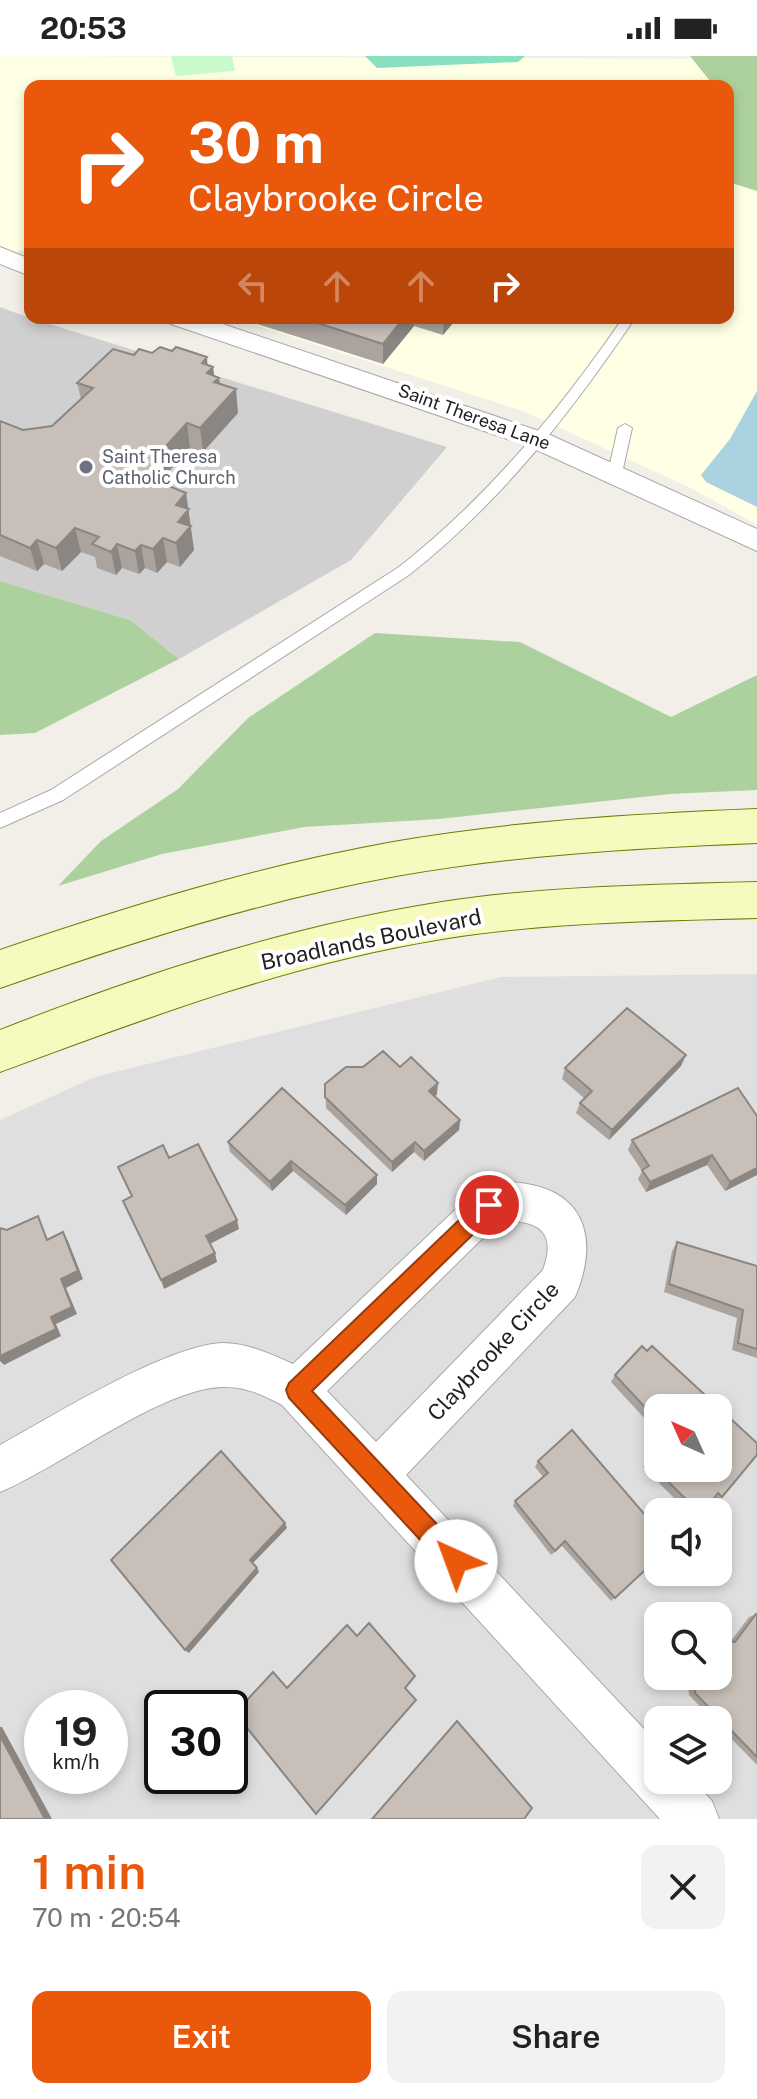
<!DOCTYPE html>
<html lang="en">
<head>
<meta charset="utf-8">
<style>
  :root { --surface:#fff; --page:#f2f2f2; --text:#222; --muted:#767676; --accent:#ea580c }
  body { margin:0; font-family:"Public Sans",sans-serif; background:var(--page); color:var(--text); height:100vh; display:flex; flex-direction:column; font-size:30px; white-space:nowrap }
  * { box-sizing:border-box; margin:0 }
  p { font-size:26px; color:var(--muted) }
  .icon { flex:none; width:44px; height:44px; fill:none; stroke:currentColor; stroke-width:2; stroke-linecap:round; stroke-linejoin:round }
  .map { position:relative; height:1763px; overflow:hidden }
  .side { display:flex; flex-direction:column; background:var(--surface); flex:1 }
  .side>* { flex:none }
  .top-card { position:absolute; left:24px; top:24px; width:710px; height:244px; border-radius:16px; box-shadow:0 4px 12px #0003; background:#ea580c; color:#fff; overflow:hidden }
  .needle { width:52px; rotate:315deg }
  .buttons { position:absolute; left:644px; top:1338px; display:grid; gap:16px }
  .buttons a { display:grid; place-items:center; width:88px; height:88px; border-radius:16px; background:var(--surface); box-shadow:0 4px 12px #0003; font-size:40px }
  .speed { position:absolute; left:24px; top:1634px; display:flex; gap:16px; font-size:40px; font-weight:700; text-align:center }
  .speed>* { display:grid; place-content:center; width:104px; height:104px; border-radius:50%; background:var(--surface); box-shadow:0 4px 12px #0003; line-height:1 }
  .speed small { font-size:20px; font-weight:400 }
  .speed .limit { border:4px solid #111; border-radius:12px; background:#fff; color:#111 }
  .pin { position:absolute; display:grid; place-items:center; width:68px; height:68px; color:#fff; margin:-34px; border:4px solid #fff; border-radius:50%; box-shadow:0 2px 8px #0007 }
  .me { position:absolute; width:88px; margin:-44px; rotate:317deg; stroke-linejoin:round; filter:drop-shadow(0 0 6px #0008) }
  .turn { display:flex; align-items:center; gap:28px; height:168px; padding:0 32px; font-size:36px }
  .turn .icon { width:104px; height:104px; stroke-width:2.5 }
  .turn b { display:block; font-size:56px; line-height:68px }
  .lanes { display:flex; align-items:center; height:76px; padding:0 32px; background:#0003; justify-content:center; gap:40px; direction:ltr }
  .lanes .off { opacity:.35 }
  .round { display:grid; place-items:center; flex:none; width:84px; height:84px; border-radius:16px; background:var(--page) }
  .headline { display:flex; align-items:center; justify-content:space-between; height:136px; padding:0 32px }
  h1 { font-size:48px; font-weight:600; line-height:60px; color:var(--accent) }
  .cta { display:flex; gap:16px; margin-top:auto; padding:16px 32px }
  .cta a { flex:1; height:92px; border-radius:16px; background:var(--accent); color:#fff; font-size:32px; font-weight:600; line-height:92px; text-align:center }
  .cta a+a { background:var(--page); color:var(--text) }
  .status { display:flex; justify-content:space-between; align-items:center; height:56px; padding:0 40px; background:var(--surface); direction:ltr }
  .status svg { height:22px; fill:currentColor }
  .map>svg:first-child { display:block }
  .residential { fill:#e0dfdf; fill-rule:evenodd }
  .education { fill:#ffffe5 }
  .religious { fill:#d0d0d0 }
  .forest { fill:#add19e }
  .park { fill:#c8facc }
  .pitch { fill:#88e0be }
  .water { fill:#aad3df }
  .lines { fill:none; stroke-linecap:round; stroke-linejoin:round }
  .service-casing { stroke:#a9a9a9; stroke-width:2 }
  .minor-casing { stroke:#a9a9a9; stroke-width:2 }
  .secondary-casing { stroke:#707d05; stroke-width:2 }
  .service { fill:#fff; fill-rule:evenodd }
  .minor { fill:#fff; fill-rule:evenodd }
  .secondary { fill:#f7fabf; fill-rule:evenodd }
  .wall { fill:#aba49e }
  .shaded-wall { fill:#8b8681 }
  .building { fill:#c7bfb8; stroke:#8b8681; stroke-width:2 }
  .route { fill:#ea580c; stroke:#983908; stroke-width:2 }
  .worship-dot { fill:#6b7280; stroke:#fff; stroke-width:3 }
  .labels { text-anchor:middle; stroke-width:8; stroke-linejoin:round; paint-order:stroke }
  .far-street-label { font-size:18px; fill:#222; stroke:#fff }
  .far-worship-label { font-size:18px; fill:#5b616d; stroke:#fff; text-anchor:start }
  .street-label { font-size:22px; fill:#222; stroke:#fff }
</style>
</head>
<body>
<div class="status"><b>20:53</b><svg viewBox="0 0 49 12"><path d="M0 12V9h3v3zM5 12V6h3v6zM10 12V3h3v9zM15 12V0h3v12zM26 1h20v11H26zM47 4h2v5h-2z"/></svg></div>
<div class="map">
<svg width="757" height="1763" viewBox="0 0 757 1763">
  <rect width="100%" height="100%" fill="#f2efe9"/>
  <!-- residential -->
  <path class="residential" d="M757,918V1763H0V1064L95,1021L501,921ZM658,1352H718V1412H658ZM658,1456H718V1516H658ZM658,1560H718V1620H658ZM42,1652H110V1720H42ZM162,1652H230V1720H162ZM658,1664H718V1724H658Z"/>
  <!-- education -->
  <path class="education" d="M0,0L757,3V469L693,433L523,355L233,262H728V30H30V197L21,194L0,204Z"/>
  <!-- religious -->
  <path class="religious" d="M0,251L30,262L447,391L351,504L179,603L130,564L0,525Z"/>
  <!-- forest -->
  <path class="forest" d="M690,0H757V135L728,126V30H714Z
    M0,525L130,564L179,603L35,677L0,679Z
    M375,577L520,586L671,661L757,619V734L670,738L439,763L304,771L162,798L58,830L101,785L178,733L248,662Z"/>
  <!-- park -->
  <path class="park" d="M171,0H232L235,15L176,20Z"/>
  <!-- pitch -->
  <path class="pitch" d="M365,0H525L518,6L377,12Z"/>
  <!-- water -->
  <path class="water" d="M757,335V451L706,426L701,419L730,383Z"/>
  <g class="lines">
    <defs>
      <path id="service" d="M623,262H635C570,358 501,446 409,519L63,744L0,772V757L51,734L399,511C488,441 558,356 623,262Z
        M625,368L632,372L622,417L615,422L608,417L618,372Z"/>
      <path id="minor" d="M0,191L30,203V220L0,208Z
        M167,262H205L548,378L757,473V495L528,390L171,268Z
        M510,1126C583,1130 601,1179 575,1241L406,1419L658,1688V1724H692L712,1745L719,1763H660L282,1349C263,1339 245,1330 223,1331C161,1332 61,1411 0,1436V1389C53,1360 165,1290 222,1287C247,1287 271,1298 293,1308L475,1135ZM510,1165C544,1166 555,1181 543,1214L376,1386L327,1335L499,1166Z"/>
      <path id="secondary" d="M757,753V787C636,792 515,799 396,820C260,845 129,887 0,932V894C129,850 259,810 393,786C513,765 636,758 757,753Z
        M757,826V862C652,865 546,866 442,883C288,908 146,962 0,1016V974C143,918 290,870 442,846C546,830 652,829 757,826Z"/>
    </defs>
    <!-- service casing -->
    <use href="#service" class="service-casing"/>
    <!-- minor casing -->
    <use href="#minor" class="minor-casing"/>
    <!-- secondary casing -->
    <use href="#secondary" class="secondary-casing"/>
    <!-- service -->
    <use href="#service" class="service"/>
    <!-- minor -->
    <use href="#minor" class="minor"/>
    <!-- secondary -->
    <use href="#secondary" class="secondary"/>
  </g>
  <!-- wall -->
  <path class="wall" d="M238,262H457L443,279L414,270L383,308Z
    M152,297L213,311L214,320L219,322L220,328L238,357L203,396L190,392L166,418L170,430L186,437L194,494L180,511L167,506L157,517L145,512L139,518L122,512L116,519L97,512L95,501L81,496L62,515L44,508L37,515L0,500V365L23,374L52,370L81,343L77,327L134,299Z
    M681,1010L609,1084L576,1057L580,1047L584,1042L562,1023L565,1012Z
    M400,1011L437,1038L435,1040L460,1064L459,1074L424,1105L414,1096L392,1116L326,1052L325,1028Z
    M757,1060V1119L725,1135L707,1109L646,1136L638,1123L642,1115L628,1094L632,1084Z
    M228,1086L377,1128L346,1159L293,1115L272,1135L230,1096Z
    M677,1186L757,1210V1302L732,1294L737,1262L664,1236L672,1195Z
    M642,1290L647,1295L652,1290L757,1387V1399L722,1441L716,1446L713,1443L703,1456H688L643,1411L658,1393V1412H718V1352H658V1377L611,1326L615,1319Z
    M538,1405L658,1502L611,1545L562,1490L551,1499L513,1450L515,1445L543,1421L535,1411Z
    M756,1558L757,1559V1709L718,1669V1664H713L689,1639L688,1620H718L730,1586L749,1561Z"/>
  <!-- shaded-wall -->
  <path class="shaded-wall" d="M404,262H414V270L383,308V288Z
    M444,262H457L443,279Z
    M207,301L208,316L213,311L215,325L219,322L222,346L202,307Z
    M236,333L238,357L203,396L200,372Z
    M187,367L190,392L160,425L156,401Z
    M186,437L194,494L180,511L176,487V449Z
    M75,472L81,496L62,515L56,492Z
    M163,482L167,506L157,517L153,493Z
    M37,484L44,508L37,515L30,492Z
    M117,488L122,512L116,519L111,496Z
    M141,489L145,512L139,518L135,495Z
    M686,999L681,1010L609,1084L612,1074Z
    M438,1027L437,1038L429,1046V1035Z
    M460,1064L459,1074L424,1105V1095Z
    M415,1086L414,1096L392,1116V1106Z
    M712,1099L707,1109L646,1136L650,1126Z
    M291,1105L293,1115L272,1135L270,1126Z
    M757,1112V1119L725,1135L730,1126Z
    M377,1119V1128L346,1159L345,1149Z
    M237,1164L239,1173L208,1189L206,1180Z
    M63,1176L68,1185L83,1223L66,1232L77,1258L56,1268L61,1280L4,1309L0,1305V1300L51,1261L61,1223Z
    M215,1197L217,1206L164,1233L161,1224Z
    M285,1467L287,1472L252,1508L250,1504Z
    M257,1512L259,1516L189,1597L185,1594Z
    M0,1671H2L52,1763H45L0,1680Z"/>
  <!-- building -->
  <path class="building" d="M405,27L418,30H401Z
    M302,262H404L383,288Z
    M160,291L172,295L176,291L207,301L202,307L213,311L207,317L219,322L214,326L236,333L200,372L187,367L156,401L161,402L169,426L166,429L186,437L176,449L189,453L178,466L191,470L176,487L163,482L153,493L141,489L135,495L117,488L111,496L92,488L99,481L75,472L56,492L37,484L30,492L0,479V365L23,374L52,370L93,332L77,327L113,293L134,299L139,293L152,297Z
    M627,952L686,999L612,1074L580,1047L592,1035L565,1012Z
    M383,995L400,1011L411,1001L438,1027L429,1035L460,1064L424,1095L415,1086L392,1106L325,1041V1028L346,1011H363Z
    M282,1032L377,1119L345,1149L291,1105L270,1126L228,1086Z
    M738,1032L757,1060V1112L730,1126L712,1099L650,1126L642,1114L649,1110L632,1084Z
    M198,1088L237,1164L206,1180L215,1197L161,1224L123,1145L132,1140L118,1111L163,1089L169,1102Z
    M38,1160L47,1184L63,1176L78,1215L61,1223L72,1251L51,1261L56,1273L0,1300V1172L7,1174Z
    M677,1186L757,1210V1293L738,1287L743,1254L669,1228Z
    M642,1290L647,1295L652,1290L757,1387V1399L722,1441L718,1437L703,1456H699L647,1405L658,1393V1412H718V1352H658V1365L615,1319Z
    M572,1374L658,1474V1502L615,1542L565,1485L555,1495L515,1445L548,1417L538,1405Z
    M221,1395L285,1467L250,1504L257,1512L185,1594L111,1504Z
    M756,1558L757,1559V1701L695,1637L694,1620H718V1585L735,1586Z
    M369,1567L415,1620L405,1632L416,1644L316,1758L235,1657L273,1616L287,1632L347,1569L357,1580Z
    M457,1665L532,1752L524,1763H372Z
    M0,1680L45,1763H0Z"/>
  <!-- route -->
  <path class="route" d="M489,1139L496,1142L499,1149L496,1156L312,1335L464,1497L467,1505L464,1513L456,1517L447,1513L289,1342L286,1334L289,1327L482,1142Z"/>
  <!-- markers -->
  <circle class="worship-dot" cx="86" cy="411" r="8"/>
  <g class="labels">
    <!-- far-street labels -->
    <g class="far-street-label">
      <text transform="translate(474 361) rotate(20)" y="6">Saint Theresa Lane</text>
    </g>
    <!-- far-worship labels -->
    <g class="far-worship-label">
      <text x="102" y="407">Saint Theresa<tspan x="102" dy="21">Catholic Church</tspan></text>
    </g>
    <!-- street labels -->
    <g class="street-label">
      <text transform="translate(371 883) rotate(-12)" y="8">Broadlands Boulevard</text>
      <text transform="translate(493 1295) rotate(-47)" y="8">Claybrooke Circle</text>
    </g>
  </g>
</svg>
<div class="buttons">
<a><svg class="needle" viewBox="-14 -14 28 28"><path d="M0-13l5 13h-10z" fill="#e53935"/><path d="M0 13l5-13h-10z" fill="#767676"/></svg></a>
<a><svg class="icon" aria-label="sound" viewBox="0 0 24 24"><path d="M4 9h4l5-4v14l-5-4H4zM17 9q2 3 0 6"/></svg></a>
<a><svg class="icon" aria-label="search" viewBox="0 0 24 24"><circle cx="10" cy="10" r="6"/><path d="M15 15l6 6"/></svg></a>
<a><svg class="icon" aria-label="layers" viewBox="0 0 24 24"><path d="M12 4l9 5-9 5-9-5zM3 14l9 5 9-5"/></svg></a>
</div>
<div class="speed"><div>19<small>km/h</small></div><div class="limit">30</div></div>
<div class="pin" style="left:489px;top:1149px;background:#d93025"><svg class="icon" aria-label="arrive" viewBox="0 0 24 24"><path d="M6 21V4h12l-3 4 3 4H6"/></svg></div>
<svg class="me" style="left:456px;top:1505px" viewBox="-20 -20 40 40"><circle r="19" fill="#fff"/><path d="M0-13L10 11 0 6-10 11z" fill="#ea580c"/></svg>
<div class="top-card">
<div class="turn"><svg class="icon" aria-label="right" viewBox="0 0 24 24"><path d="M7 20v-9h11M14 6l5 5-5 5"/></svg><div><b>30 m</b>Claybrooke Circle</div></div>
<div class="lanes"><svg class="icon off" aria-label="left" viewBox="0 0 24 24"><path d="M17 20v-9H6M10 6l-5 5 5 5"/></svg><svg class="icon off" aria-label="ahead" viewBox="0 0 24 24"><path d="M12 20V5M6 11l6-6 6 6"/></svg><svg class="icon off" aria-label="ahead" viewBox="0 0 24 24"><path d="M12 20V5M6 11l6-6 6 6"/></svg><svg class="icon" aria-label="right" viewBox="0 0 24 24"><path d="M7 20v-9h11M14 6l5 5-5 5"/></svg></div>
</div>
</div>
<section class="side">
<div class="headline"><div><h1>1 min</h1><p>70 m · 20:54</p></div><a class="round"><svg class="icon" aria-label="close" viewBox="0 0 24 24"><path d="M6 6l12 12M18 6L6 18"/></svg></a></div>
<div class="cta"><a>Exit</a><a>Share</a></div>
</section>
</body>
</html>
